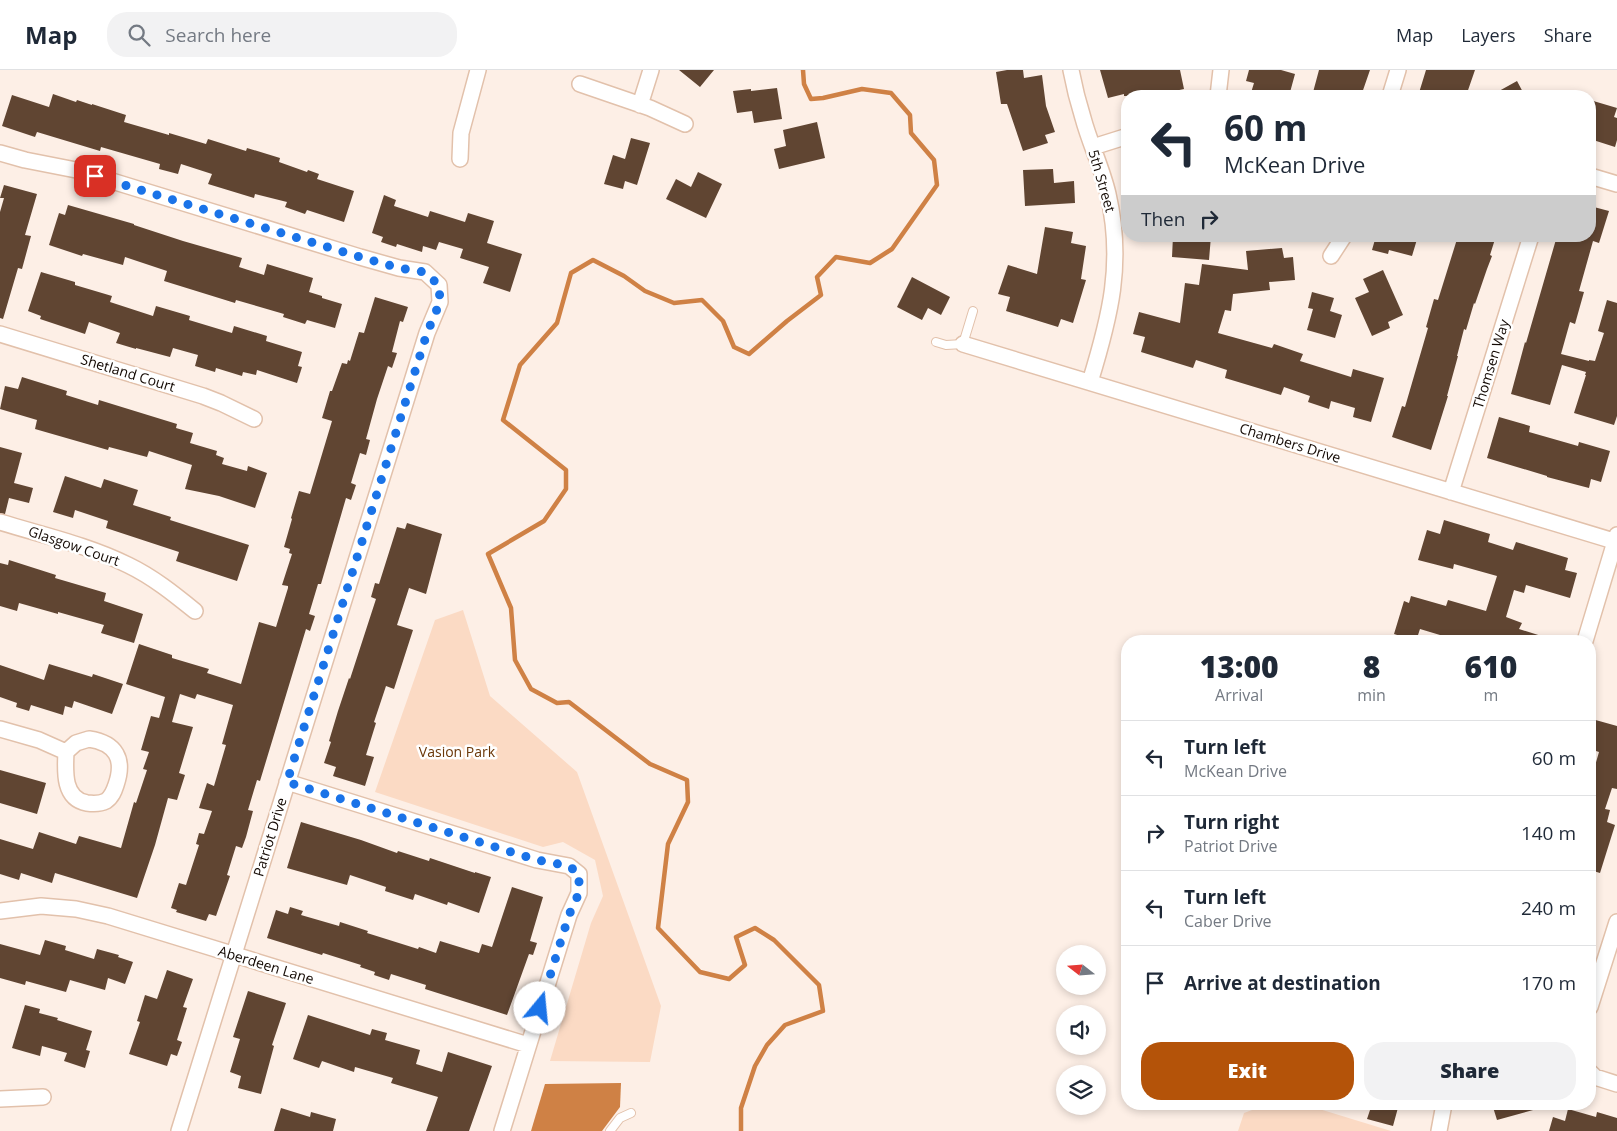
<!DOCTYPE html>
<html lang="en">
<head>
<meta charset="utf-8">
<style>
  :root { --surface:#fff; --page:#f2f2f3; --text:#1f2937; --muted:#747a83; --line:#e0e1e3; --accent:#b45309 }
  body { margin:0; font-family:"Open Sans",sans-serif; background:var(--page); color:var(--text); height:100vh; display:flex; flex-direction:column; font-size:19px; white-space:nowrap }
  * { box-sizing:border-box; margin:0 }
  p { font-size:16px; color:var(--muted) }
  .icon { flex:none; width:28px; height:28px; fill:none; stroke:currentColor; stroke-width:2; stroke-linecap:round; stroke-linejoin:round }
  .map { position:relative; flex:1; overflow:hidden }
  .details { position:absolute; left:1121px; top:565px; width:475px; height:475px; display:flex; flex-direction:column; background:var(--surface); border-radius:20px; box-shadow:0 2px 8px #0003 }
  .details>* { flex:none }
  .hud { position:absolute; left:1121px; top:20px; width:475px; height:152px; border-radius:20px; box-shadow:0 2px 8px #0003; background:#fff; color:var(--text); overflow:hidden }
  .needle { width:32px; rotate:287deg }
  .fabs { position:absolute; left:1056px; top:875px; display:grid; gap:10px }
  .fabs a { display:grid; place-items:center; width:50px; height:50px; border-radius:50%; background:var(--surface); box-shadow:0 2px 8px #0003; font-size:25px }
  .pin { position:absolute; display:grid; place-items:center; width:42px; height:42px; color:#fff; margin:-21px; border-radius:10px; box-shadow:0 2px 8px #0006 }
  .me { position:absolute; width:55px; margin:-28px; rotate:17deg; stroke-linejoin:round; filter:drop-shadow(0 0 4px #0008) }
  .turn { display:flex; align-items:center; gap:18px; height:105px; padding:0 20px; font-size:22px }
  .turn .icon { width:65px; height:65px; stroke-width:2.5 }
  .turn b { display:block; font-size:35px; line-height:42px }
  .then { display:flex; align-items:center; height:48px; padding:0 20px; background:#0003; gap:10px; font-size:19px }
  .eta { display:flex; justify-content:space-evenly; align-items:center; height:85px; text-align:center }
  .eta b { font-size:30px; font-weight:800; line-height:35px }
  .primary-button { display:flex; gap:10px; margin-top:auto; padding:10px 20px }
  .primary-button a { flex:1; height:58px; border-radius:20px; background:var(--accent); color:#fff; font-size:20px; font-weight:800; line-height:58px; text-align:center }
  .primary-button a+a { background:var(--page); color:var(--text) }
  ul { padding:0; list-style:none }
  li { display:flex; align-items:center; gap:15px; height:75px; padding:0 20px; border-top:1px solid var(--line) }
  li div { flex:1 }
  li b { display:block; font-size:19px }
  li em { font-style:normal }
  header { display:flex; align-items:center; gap:30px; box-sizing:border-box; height:70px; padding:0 25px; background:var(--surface); border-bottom:1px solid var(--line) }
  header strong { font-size:24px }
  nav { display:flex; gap:28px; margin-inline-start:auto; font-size:18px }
  .search { width:350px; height:45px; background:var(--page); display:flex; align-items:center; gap:12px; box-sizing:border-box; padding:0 18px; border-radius:20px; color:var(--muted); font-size:19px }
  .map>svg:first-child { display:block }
  .green { fill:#fbdac4 }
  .water { fill:#cf8145 }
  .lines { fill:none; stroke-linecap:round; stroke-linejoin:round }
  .stream { stroke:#cf8145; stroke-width:4.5 }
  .building { fill:#604532 }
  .lane-casing { stroke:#e2c1ab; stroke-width:10 }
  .street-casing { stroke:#e2c1ab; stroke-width:18 }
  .lane { stroke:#fff; stroke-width:8 }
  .street { stroke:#fff; stroke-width:15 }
  .route { stroke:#1a73e8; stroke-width:9; stroke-dasharray:0 16.2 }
  .labels { text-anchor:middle; stroke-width:5; stroke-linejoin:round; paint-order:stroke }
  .street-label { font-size:14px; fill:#130903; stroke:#fff }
  .park-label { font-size:14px; fill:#6b3708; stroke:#fff }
</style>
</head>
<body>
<header>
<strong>Map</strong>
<div class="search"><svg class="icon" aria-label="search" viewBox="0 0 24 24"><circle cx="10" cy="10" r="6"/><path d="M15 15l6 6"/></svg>Search here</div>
<nav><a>Map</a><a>Layers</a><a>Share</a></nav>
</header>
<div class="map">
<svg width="1617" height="1061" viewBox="0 0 1617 1061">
  <rect width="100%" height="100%" fill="#fdefe6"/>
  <!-- green -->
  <path class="green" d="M463,540L490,626L577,702L661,936L650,992L550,991L591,853L603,826L595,790L563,772L543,777L375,722L435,550Z
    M1268,1034H1303L1391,1061H1238L1244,1043Z"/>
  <!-- water -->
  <path class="water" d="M621,1013L620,1037L602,1061H531L545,1014Z"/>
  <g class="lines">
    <!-- stream -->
    <path class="stream" d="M741,1061V1038L755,996L767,975L785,955L823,941L819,915L774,870L755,858L736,867L745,895L729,909L700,902L658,858L668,774L688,732L687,710L650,694L569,632L557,633L531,619L515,590L511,538L488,484L544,451L566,419V400L503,350L520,295L557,253L571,203L593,190L624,206L645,221L674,233L702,230L723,251L734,277L749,284L787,251L821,225L817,207L836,187L870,193L892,179L937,115L934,90L911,63L910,45L891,23L862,19L823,28L811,29L804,14L803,0"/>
  </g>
  <!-- building -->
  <path class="building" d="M679,0H714L700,17Z
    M1007,0H1023L1024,8L1042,5L1046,36L1055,62L1045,65L1048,73L1023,81L1007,34H1001L996,2Z
    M1100,0H1180L1184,19L1152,26H1124V24L1108,28Z
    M1249,0H1281L1295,4L1289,26H1250L1254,13L1246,11Z
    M1319,0H1370L1361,26H1312Z
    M1426,0H1475L1466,26H1418Z
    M1517,11L1525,26H1490Z
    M777,18L782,49L754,53L752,41L737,43L733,21L751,19V21Z
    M53,24L76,32L77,30L92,35V34L126,45L124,52L169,65V63L206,74L208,69L246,81L247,78L280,88L279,92L307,102L308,100L319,104L317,109L354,121L344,152L307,140L305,144L285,137L287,132L255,124L254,128L208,114L212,104L181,94L178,104L159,99L160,94L101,77L100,81L37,62L35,67L2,56L12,25L49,37Z
    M1590,30L1617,38L1614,47L1617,48V70L1615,77L1590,69Z
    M817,52L825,88L779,99L774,79L786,76L783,60Z
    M631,68L650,73L637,115L625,111L623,119L604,114L613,85L625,89Z
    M1053,99L1054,113L1074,111L1075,133L1025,136L1023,100Z
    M698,102L722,114L706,148L666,129L676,109L691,117Z
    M4,115L37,124L25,165L31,166L22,199L18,198L3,249L0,248V142L4,128H0Z
    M384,125L396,130L394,136L428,147L430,141L465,152L468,143L494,151L487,173L522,184L510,222L483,213L489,197L460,188L463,179L439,172L436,180L423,176L422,182L397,174L396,177L381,172L383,167L372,163Z
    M68,135L134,154V155L183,171L242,188L239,197L264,205L267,194L313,208L309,222L322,226V228L342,234L335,258L307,250L305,254L283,247L284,244L236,230L235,233L164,211L167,201L125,187L123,195L83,184L82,186L49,175L59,143L65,145Z
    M1590,136L1609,141L1599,173L1593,171L1579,221L1584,222L1575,254L1570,252L1561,284L1589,291V290L1595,291L1604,263L1598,261L1607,230L1617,233V346L1614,355L1574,343L1586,305H1585L1586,302L1562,295L1550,335L1511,324L1525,272L1526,273L1557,166H1590Z
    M1045,157L1073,162L1071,173L1086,176L1081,209L1086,210L1073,253L1061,249L1058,257L1006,241L1010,227L998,224L1008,195L1037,204Z
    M1173,166H1211L1209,190L1172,187Z
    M1376,166H1418L1412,186L1389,180L1388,184L1372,180Z
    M1458,166H1496L1490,185L1492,186L1487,199L1475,234L1474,233L1466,260L1464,259L1457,286H1458L1447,326H1448L1431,380L1392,367L1402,336L1405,337L1428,258L1426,257L1434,229L1438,230Z
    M1282,178L1284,188L1293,187L1295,210L1269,212L1270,220L1233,224L1231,241L1225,240L1218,263L1272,278L1274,274L1303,284L1300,291L1351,307L1353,299L1384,308L1371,352L1353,347L1355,338L1331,331L1329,339L1308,332L1310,326L1284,317L1281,325L1225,308L1227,300L1196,290L1193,298L1141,282L1145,267L1133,264L1139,242L1180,253L1185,213L1199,215L1202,194L1248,200L1246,181Z
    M1383,200L1403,245L1388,252L1390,258L1372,266L1355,228L1369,222L1363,209Z
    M41,202L75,212V215L112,226L110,232L153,246L156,236L190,246L189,250L232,263L234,256L267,266L266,271L302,282L298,296L302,297L297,313L257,300L256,305L243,302L242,306L216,298L215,302L195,296L198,285L173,278L170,287L136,278V279L116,273L120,263L89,252L85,264L40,249L41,246L28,241Z
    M912,207L950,227L941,245L928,238L922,250L897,237Z
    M1312,222L1334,228L1330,241L1342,245L1335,268L1307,260L1313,239L1308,238Z
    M375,227L408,237L403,252L400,251L392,282L397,283L392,298L388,296L377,329L366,369L370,370L366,385L360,383L351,413L356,415L351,430L346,428L321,514H318L309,544L315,546L310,561L306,559L260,711L257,710L248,740L253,741L246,767L242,778L236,776L227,805L230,806L216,846L209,844L206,851L176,842L177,840L171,838L179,813L186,815L199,775L196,774L199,763L204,764L212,741L199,738L207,713L214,716L226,675L222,674L233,635L197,624L195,629L180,624L172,652L193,657L179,703L185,705L177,730L168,728L155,775L137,828L55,803L52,813L21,803L19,810L0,804V769L33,779L39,762L76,774L79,766L121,778L134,732L136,733L147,700L143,699L149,682L141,680L151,646L159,648L165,627L126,614L139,574L172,585V588L209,599L207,603L241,614L259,552L276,557L288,518V516L282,515L292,484L289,483L290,479L284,477L292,449L291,448L299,421L310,424L332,351L322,348L330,321H332L342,293L347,294L348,290L350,291L359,262L364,263Z
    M22,307L67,321L66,325L98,335L99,330L177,354L176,358L193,363L190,373L217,381L216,385L224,388L222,394L247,401L248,396L267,403L255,438L219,426L185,419L192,395L149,381L147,387L109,377L108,380L35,359L37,350L0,339L5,316L18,319Z
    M1499,347L1530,356L1529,362L1578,376L1579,372L1610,381L1601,412L1591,409L1589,418L1547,407V406L1487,388Z
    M0,377L22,383L14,413L33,418L29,433L9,428L5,444L0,443Z
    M65,406L101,418L104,409L138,420L133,435L171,447L170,450L249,475L237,511L176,491L179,482L106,458L108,451L75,440L73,448L53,442Z
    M1444,450L1490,464L1488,472L1513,480L1516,472L1568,488L1565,500L1577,503L1570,528L1526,515L1524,523L1514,520L1506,547L1522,553L1519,559L1551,569L1550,571H1449L1450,568L1420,559L1416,571L1394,564L1404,531L1409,533L1411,526L1446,536L1448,530L1486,541L1497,506L1454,494L1453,499L1418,490L1427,460L1440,464Z
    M407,453L442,464L426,524L409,518L397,555L413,560L394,619L386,616L374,652L376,653L366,685L374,687L365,716L333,706L336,697L324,693L331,672L329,671L338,641L349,608L350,609L376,529L371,527L375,513L379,514L397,457L405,459Z
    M9,490L56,505L55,508L106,523L104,531L143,544L134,573L101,563L104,555L58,542V544L19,533L17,541L0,536V493L8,495Z
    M49,594L92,607L93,604L123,614L112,644L74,631L72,638L65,636L63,645L31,635L29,641L16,637L17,633L0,627V595L44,610Z
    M1592,649L1617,656V719L1612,718L1605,739L1610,740L1607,752L1615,755L1600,803L1590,800V779L1594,765L1590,764V713L1599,682L1590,679V657Z
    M0,700L46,713L37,744L0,733Z
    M301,752L361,770L397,783L398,781L429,791L430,788L475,803V802L491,807L479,843L448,832L447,835L415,824L413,830L385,821L386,817L350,805L347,815L287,798Z
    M512,817L543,827L530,871L537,873L533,885L529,884L507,945L425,919L426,915L391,904L389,910L374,905L375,902L360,897L361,895L323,883L322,885L267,868L276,840L288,844L290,837L303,841L301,845L339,856L340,852L368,861L367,863L418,879L419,877L436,883L440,871L479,883L482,874L492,877Z
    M45,870L66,876L65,880L94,889L97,879L119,885L118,887L133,892L125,914L108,908L105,920L70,910L66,922L26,911L25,915L0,908V874L40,885Z
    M167,900L193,909L183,937L187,938L177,970L182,972L177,986L171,984L167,996L129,984L140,952L137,951L145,925L157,929Z
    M248,921L286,933L272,975L274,976L261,1024L238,1018L241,1006L230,1002L240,969L233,967Z
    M25,935L40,939L39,943L58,948L57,950L92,961L86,980L90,981L85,998L64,991L67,983L42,976L40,986L12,978Z
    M308,945L370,965L372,959L387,963L385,970L420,980L416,994L442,1002L448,982L492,996L469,1061H426L438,1027L391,1013L393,1008L355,997L354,1002L322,991L319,998L293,989Z
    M1372,1034H1399L1393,1056L1367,1049Z
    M1492,1034H1544V1037L1497,1050Z
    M281,1038L310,1047L311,1042L336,1049L333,1061H274Z
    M1568,1039L1596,1047L1597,1042L1617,1048V1061H1549L1553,1047L1565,1051Z"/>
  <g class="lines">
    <defs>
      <path id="lane" d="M936,272L946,275L963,274L973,241
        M610,1061L620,1048L631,1043"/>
      <path id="street" d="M1071,0C1074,16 1078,32 1083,48C1090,74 1102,98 1108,124C1124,193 1110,247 1090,312
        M580,14L650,38L685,54
        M1218,26L1221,0
        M1390,26L1398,0
        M640,35L651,0
        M1093,77L1128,66
        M0,83L25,90L76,100L360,187L399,198L425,202L439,215L440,232L427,263L179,1061
        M460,89L461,63L478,0
        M1590,106L1617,114
        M1331,186L1344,166
        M0,264L203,326L221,333L254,349
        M963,274L1617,472
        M1451,422L1531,166
        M0,452C42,465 88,475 128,495C153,507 174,524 195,541
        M1585,571L1617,465
        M0,659L39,670L66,682
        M89,669C116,673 125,689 116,715C114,721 112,727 106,731C100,734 94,734 87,733C63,729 65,701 66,682L76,673Z
        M287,712L537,790L569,796L579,804V823L569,845L502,1061
        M0,841L41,836L76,839L108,846L528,975
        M1590,937L1617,852
        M1590,1002L1595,1007L1617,1014
        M0,1029L43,1027
        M1439,1061L1444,1034"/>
    </defs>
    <!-- lane casing -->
    <use href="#lane" class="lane-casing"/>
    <!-- street casing -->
    <use href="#street" class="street-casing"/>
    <!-- lane -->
    <use href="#lane" class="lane"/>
    <!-- street -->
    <use href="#street" class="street"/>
  </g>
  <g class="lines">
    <!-- route -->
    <path class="route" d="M95,106L360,187L399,198L424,202L439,215L440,232L427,263L287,712L537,790L569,796L579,804V823L569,845L540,938"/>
  </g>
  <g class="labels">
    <!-- street labels -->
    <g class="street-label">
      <text transform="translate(1102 111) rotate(74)" y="5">5th Street</text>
      <text transform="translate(1491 294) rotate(-73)" y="5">Thomsen Way</text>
      <text transform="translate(128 303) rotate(17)" y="5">Shetland Court</text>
      <text transform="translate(1290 373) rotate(17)" y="5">Chambers Drive</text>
      <text transform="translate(74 476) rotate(19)" y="5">Glasgow Court</text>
      <text transform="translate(270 767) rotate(-73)" y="5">Patriot Drive</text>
      <text transform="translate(266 895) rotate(17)" y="5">Aberdeen Lane</text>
    </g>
    <!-- park labels -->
    <g class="park-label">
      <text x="457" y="687">Vasion Park</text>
    </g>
  </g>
</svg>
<div class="fabs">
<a><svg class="needle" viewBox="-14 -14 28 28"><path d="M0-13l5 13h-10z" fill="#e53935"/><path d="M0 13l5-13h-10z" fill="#747a83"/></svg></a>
<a><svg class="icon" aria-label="sound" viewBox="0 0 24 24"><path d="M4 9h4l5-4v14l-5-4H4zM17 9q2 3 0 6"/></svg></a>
<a><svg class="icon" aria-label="layers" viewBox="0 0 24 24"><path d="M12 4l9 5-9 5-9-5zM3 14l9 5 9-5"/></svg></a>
</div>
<div class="pin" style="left:95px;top:106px;background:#d93025"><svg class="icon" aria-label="arrive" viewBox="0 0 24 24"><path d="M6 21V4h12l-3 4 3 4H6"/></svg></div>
<svg class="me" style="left:540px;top:938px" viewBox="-20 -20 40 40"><circle r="19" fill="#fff"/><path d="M0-13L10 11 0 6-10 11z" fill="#1a73e8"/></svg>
<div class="hud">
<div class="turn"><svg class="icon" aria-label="left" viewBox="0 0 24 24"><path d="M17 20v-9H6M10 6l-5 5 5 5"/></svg><div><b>60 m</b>McKean Drive</div></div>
<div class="then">Then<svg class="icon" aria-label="right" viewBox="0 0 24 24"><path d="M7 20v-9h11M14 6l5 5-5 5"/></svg></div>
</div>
<section class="details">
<div class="eta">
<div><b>13:00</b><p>Arrival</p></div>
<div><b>8</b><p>min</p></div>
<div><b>610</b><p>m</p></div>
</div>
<ul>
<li><svg class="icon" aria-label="left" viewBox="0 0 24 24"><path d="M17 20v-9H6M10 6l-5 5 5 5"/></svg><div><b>Turn left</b><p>McKean Drive</p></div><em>60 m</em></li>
<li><svg class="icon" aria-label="right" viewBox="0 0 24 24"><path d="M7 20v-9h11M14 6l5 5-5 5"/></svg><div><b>Turn right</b><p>Patriot Drive</p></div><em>140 m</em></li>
<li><svg class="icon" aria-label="left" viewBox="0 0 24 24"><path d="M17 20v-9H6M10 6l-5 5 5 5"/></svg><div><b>Turn left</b><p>Caber Drive</p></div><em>240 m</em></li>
<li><svg class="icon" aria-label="arrive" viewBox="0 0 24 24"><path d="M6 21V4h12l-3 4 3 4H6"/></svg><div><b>Arrive at destination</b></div><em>170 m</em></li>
</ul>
<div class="primary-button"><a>Exit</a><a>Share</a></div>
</section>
</div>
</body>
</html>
